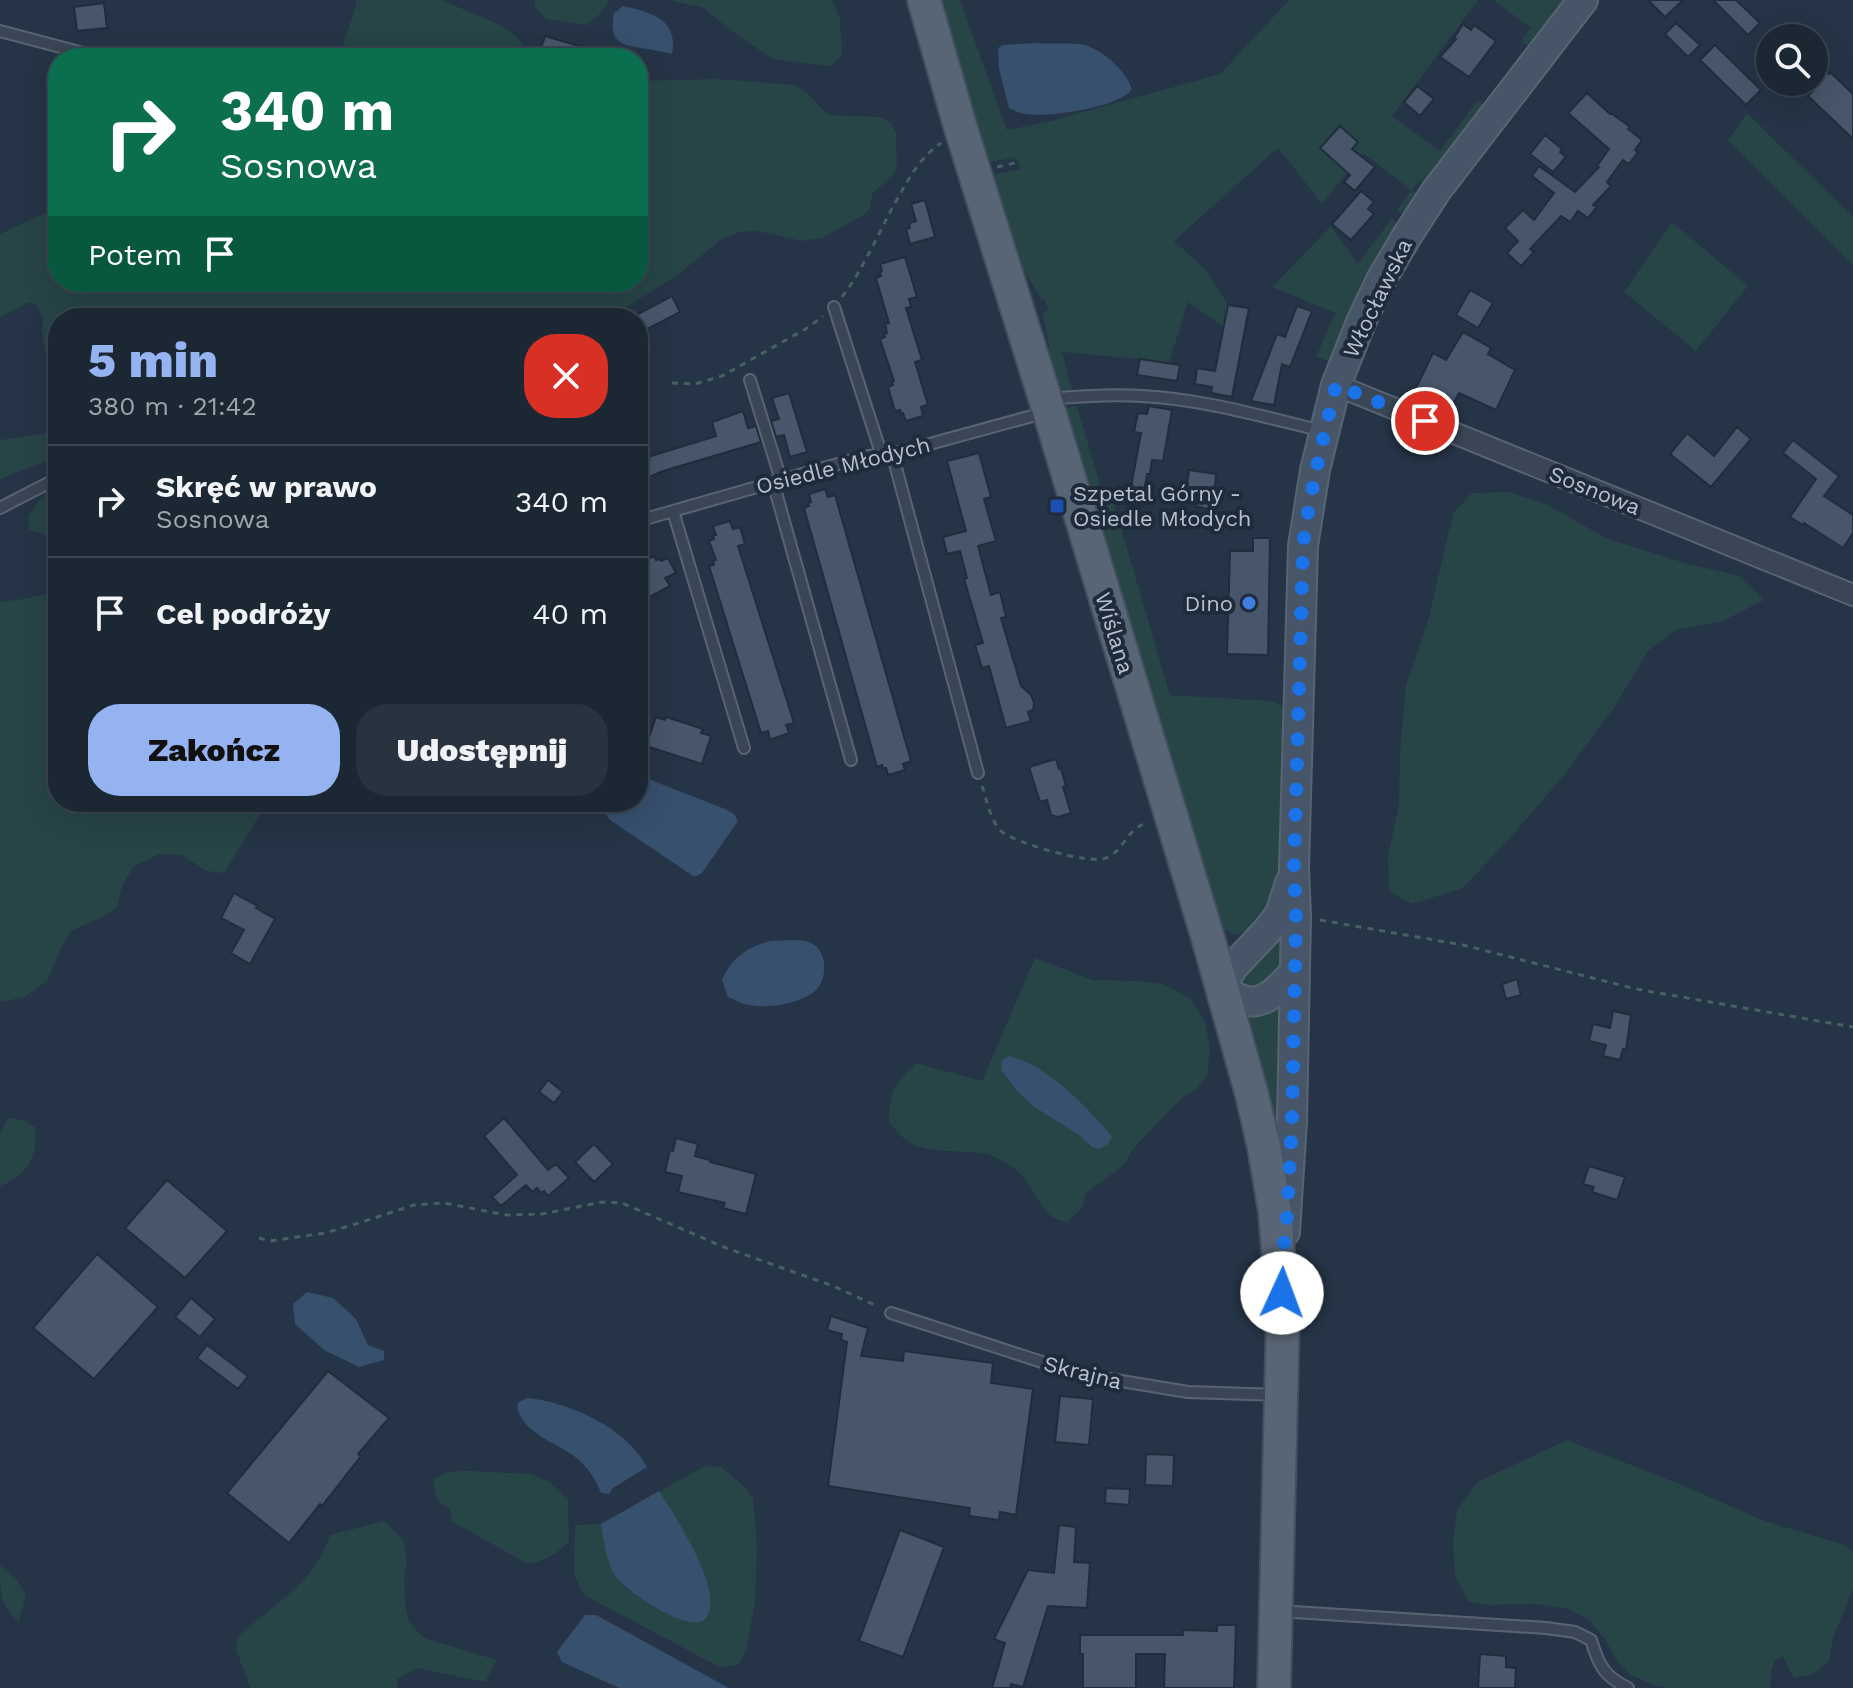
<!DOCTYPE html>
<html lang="pl">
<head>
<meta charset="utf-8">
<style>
  :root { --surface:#1c2734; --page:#293340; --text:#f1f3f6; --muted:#a0a5ac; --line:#3a444f; --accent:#95b2f1 }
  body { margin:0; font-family:"Work Sans",sans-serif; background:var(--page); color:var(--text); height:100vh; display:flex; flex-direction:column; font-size:30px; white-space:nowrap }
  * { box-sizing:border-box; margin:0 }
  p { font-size:26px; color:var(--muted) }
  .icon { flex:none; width:44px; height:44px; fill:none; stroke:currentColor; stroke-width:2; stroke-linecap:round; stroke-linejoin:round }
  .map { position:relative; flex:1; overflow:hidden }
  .sheet { position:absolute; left:48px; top:308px; width:600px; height:504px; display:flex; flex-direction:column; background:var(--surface); border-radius:32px; box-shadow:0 8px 32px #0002,0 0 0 2px var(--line) }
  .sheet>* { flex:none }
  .hud { position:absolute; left:48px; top:48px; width:600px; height:244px; border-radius:32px; box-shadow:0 8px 32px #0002,0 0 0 2px var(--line); background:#0b6e4f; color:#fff; overflow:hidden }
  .tools { position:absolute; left:1756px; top:24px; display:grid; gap:16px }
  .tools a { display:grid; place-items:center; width:72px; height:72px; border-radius:50%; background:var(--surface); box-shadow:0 8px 32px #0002,0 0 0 2px var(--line); font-size:40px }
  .pin { position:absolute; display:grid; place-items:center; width:68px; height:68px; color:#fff; margin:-34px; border:4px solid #fff; border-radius:50%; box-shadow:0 2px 8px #0007 }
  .me { position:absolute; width:88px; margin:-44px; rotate:2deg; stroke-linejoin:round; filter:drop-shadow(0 0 6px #0008) }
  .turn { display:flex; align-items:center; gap:28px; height:168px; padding:0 40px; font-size:36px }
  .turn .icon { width:104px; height:104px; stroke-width:2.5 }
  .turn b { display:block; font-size:56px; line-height:68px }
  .then { display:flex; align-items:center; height:76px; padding:0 40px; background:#0003; gap:16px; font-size:30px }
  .round { display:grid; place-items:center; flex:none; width:84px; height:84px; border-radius:32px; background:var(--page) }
  .headline { display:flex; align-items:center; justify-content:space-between; height:136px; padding:0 40px }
  h1 { font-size:48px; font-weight:800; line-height:60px; color:var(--accent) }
  .action { display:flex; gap:16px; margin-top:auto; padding:16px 40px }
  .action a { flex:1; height:92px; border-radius:32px; background:var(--accent); color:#111; font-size:32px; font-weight:800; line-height:92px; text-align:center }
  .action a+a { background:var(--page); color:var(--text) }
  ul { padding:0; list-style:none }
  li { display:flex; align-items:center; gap:24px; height:112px; padding:0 40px; border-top:2px solid var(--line) }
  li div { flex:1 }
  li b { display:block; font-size:30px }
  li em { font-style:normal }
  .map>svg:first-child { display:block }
  .green { fill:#274447 }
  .water { fill:#37506e }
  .building { fill:#47566a; stroke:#202d3d; stroke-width:2 }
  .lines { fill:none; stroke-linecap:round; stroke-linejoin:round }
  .lane-casing { stroke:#586472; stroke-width:14 }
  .street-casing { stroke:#586472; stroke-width:24 }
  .secondary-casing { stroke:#586472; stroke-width:32 }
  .primary-casing { stroke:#434f5e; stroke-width:36 }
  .path { stroke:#466162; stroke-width:3; stroke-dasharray:6 6; stroke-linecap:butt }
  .lane { stroke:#3a4655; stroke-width:10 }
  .street { stroke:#3a4655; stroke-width:20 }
  .secondary { stroke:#475569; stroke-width:28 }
  .primary { stroke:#586575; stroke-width:32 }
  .route { stroke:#1a73e8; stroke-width:14; stroke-dasharray:0 25.2 }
  .transit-dot { fill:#1a4fb4; stroke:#1e2b3b; stroke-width:3 }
  .shop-dot { fill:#3f7fe0; stroke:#1e2b3b; stroke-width:3 }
  .labels { text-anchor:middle; stroke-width:8; stroke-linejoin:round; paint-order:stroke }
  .street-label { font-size:22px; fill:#b8c1ce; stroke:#1e2b3b }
  .poi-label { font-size:22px; fill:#b8c1ce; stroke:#1e2b3b; text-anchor:start }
</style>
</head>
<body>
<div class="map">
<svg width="1853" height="1688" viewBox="0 0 1853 1688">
  <rect width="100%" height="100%" fill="#253446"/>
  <!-- green -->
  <path class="green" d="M357,0H441L494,22L514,34L524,46L527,58H342C342,37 354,20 357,0Z
    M535,0H610L598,16L586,25L546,19L535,7Z
    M669,0H833L840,19L842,55L831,66L772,59L736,34L703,8Z
    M939,0H960L1007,130L1055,120L1220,74L1289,0H1478L1392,116L1440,151L1478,100L1489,109L1429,188L1419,180L1412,190L1420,197L1405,217L1397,210L1411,190L1363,153L1322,204L1278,148L1174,241L1206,270L1228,305L1224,327L1188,302L1169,363L1140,359L1062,352L1073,394L1056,395L1047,334L1042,313L1048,310L1045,299L1042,300L1017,260L992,175L1020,169L1016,157L988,163Z
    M1493,0H1570L1532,48L1521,41L1531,28Z
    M718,79L795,85L807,93L828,115L880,117L890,122L896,132L897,165L893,175L872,194L870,209L863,215L822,238L802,241L757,231L739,232L721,240L676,276L609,318H58V372L45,349L42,331L43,317L34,303H28L0,317V234L58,207V282H638V81Z
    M1747,113L1853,217V265L1728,140Z
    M1392,218L1402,227L1335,363L1316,357L1335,313L1272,287L1331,226L1358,264Z
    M1672,222L1748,286L1696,351L1624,292Z
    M1077,406L1105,502L1114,504L1170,695L1272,701L1282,706L1287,720L1280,892L1252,930L1236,935L1221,928L1061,408Z
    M58,429V457L0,479V440L49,433Z
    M58,475V528L48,536L29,530L28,516Z
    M1509,492L1546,504L1608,539L1685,563L1739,576L1764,600L1723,621L1676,630L1648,651L1615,706L1565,774L1510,838L1463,888L1412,904L1389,891L1388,856L1399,805L1400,751L1406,685L1428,621L1453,513L1472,493Z
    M58,592V802H258L259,816L224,873L206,871L182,855L160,854L134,866L122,886L117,907L102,917L71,931L61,948L47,981L25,997L0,1002V602L23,599Z
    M1281,935L1283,937L1282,968L1271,987L1239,990V976Z
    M1035,958L1093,980L1137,981L1163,984L1191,999L1205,1022L1210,1048L1207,1077L1196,1089L1179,1101L1148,1133L1132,1150L1124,1165L1086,1193L1081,1209L1067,1222C1039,1219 1037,1187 1017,1171C1011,1165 998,1158 990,1155C968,1148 925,1156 906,1140C899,1135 894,1128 889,1122C889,1092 894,1084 916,1063L982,1081Z
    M1282,1004L1278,1138L1243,1013Z
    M8,1118L23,1120L35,1127C38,1158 28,1175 0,1186V1134Z
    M1567,1440L1677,1483L1765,1521L1845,1545L1853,1552V1590L1834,1635L1828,1663L1813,1674L1794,1678L1783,1657L1775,1660L1772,1669L1770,1688H1668L1653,1685L1629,1674L1615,1658L1605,1639L1589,1620L1568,1609L1535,1604L1486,1605L1468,1601L1455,1576L1453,1544L1457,1510L1477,1482Z
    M705,1466L721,1467L742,1484L753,1498L757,1546L755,1602L746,1651L739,1664L721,1668L584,1595L574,1575L575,1525L601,1524Z
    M471,1471L532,1474L548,1481L568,1499L569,1541C557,1554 545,1561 528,1564L451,1521L450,1508C435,1503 434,1494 434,1480C444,1470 458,1471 471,1471Z
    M384,1521L404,1541L407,1563L404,1578L406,1609L409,1622L424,1638L497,1660L485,1682L417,1668L397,1679L398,1688H250L236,1649L238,1636C273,1605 315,1582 330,1535Z
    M0,1565L17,1580L26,1596L19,1622C0,1605 0,1594 0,1565Z"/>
  <!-- water -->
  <path class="water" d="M623,6C650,12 679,19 672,54C662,52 651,49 640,48C615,44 610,38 614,13Z
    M1034,43C1049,44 1065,43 1080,44C1100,47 1126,70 1132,89C1120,108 1043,119 1021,113C1017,112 1013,110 1009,108L999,69L998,48L1003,45Z
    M638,775L725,809L734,814L738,821L702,873L697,876H693L610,820L604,811L605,802H638Z
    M771,941C783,941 797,939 809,942C827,948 829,977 816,990C801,1004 765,1010 745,1004C739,1003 734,999 728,997L722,980C731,958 748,946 771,941Z
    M1009,1056C1046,1064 1089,1108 1112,1137L1108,1144L1099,1149L1092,1147L1079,1135L1033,1106L1017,1091L1001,1070L1002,1060Z
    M307,1292L333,1298L356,1319L368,1345L384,1351V1360L359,1367L324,1350L295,1324L293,1304Z
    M527,1398C570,1402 626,1428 647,1467L613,1488L609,1494L601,1493C595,1478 588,1467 574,1456C555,1442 522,1433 517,1406L519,1402Z
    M659,1491C673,1513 728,1595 705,1619C690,1635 626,1591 616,1577C606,1562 604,1541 601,1524Z
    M585,1615H596L729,1688H619L562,1662L557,1652Z"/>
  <!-- building -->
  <path class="building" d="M1648,0H1683L1665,17Z
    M1713,0H1736L1760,23L1748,35Z
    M104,3L107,28L77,31L74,7Z
    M1676,23L1700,45L1688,57L1665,34Z
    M1463,24L1471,30L1474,25L1496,41L1469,77L1440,57L1456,39L1454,38Z
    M545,36L606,54L605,58H538Z
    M1715,45L1761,90L1746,105L1700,60Z
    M1814,60L1829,74L1831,73L1853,94V139L1808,96L1814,90Z
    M1417,86L1434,99L1420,116L1404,102Z
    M1587,93L1610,114L1611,113L1630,127L1628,129L1642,140L1635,150L1638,152L1629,164L1623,160L1607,182L1611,186L1593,205L1597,207L1588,218L1578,211L1570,222L1561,216L1530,249L1534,252L1521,266L1507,253L1518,241L1505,228L1523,210L1534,220L1554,193L1532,176L1539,166L1575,192L1599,167L1597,166L1609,149L1568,113Z
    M1340,126L1358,142L1352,149L1375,167L1355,191L1344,182L1350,175L1320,148Z
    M1545,135L1562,149L1560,152L1566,157L1553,172L1530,154Z
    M1361,191L1374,202L1368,209L1374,214L1351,240L1332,224Z
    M925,200L935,237L910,244L906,229L910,228L909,223L916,221L911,204Z
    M905,257L917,297L909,299L911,307L906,308L922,360L915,362L928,405L921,407L923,416L906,421L903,413L901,414L900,410L895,411L888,387L893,385L892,382L894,381L880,339L885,337L884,334L887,333L885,324L889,323L876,278L881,276L880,272L882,271L880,264Z
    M1470,290L1493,303L1478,328L1456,315Z
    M672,296L680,312L638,334V314Z
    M1228,305L1249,308L1232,397L1211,393L1212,387L1195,384L1197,368L1215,371Z
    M1297,306L1312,311L1290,367L1282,364L1274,405L1251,401L1277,334L1285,337Z
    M1463,332L1491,348L1488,354L1515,370L1496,410L1459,393L1450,410L1414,392L1433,353L1446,360Z
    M1140,359L1180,365L1177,381L1137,375Z
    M789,393L807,452L790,457L784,435L776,437L771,421L779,419L772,398Z
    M1149,406L1172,410L1163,461L1152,460L1150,474H1147L1142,506L1121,503L1124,486L1131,487L1141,433L1134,432L1138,413L1147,414Z
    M743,411L748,428L756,426L761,442L663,471L638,482V460L716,436L712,422Z
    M1737,427L1751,439L1711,487L1670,454L1687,433L1714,456Z
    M1793,440L1839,476L1824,496L1853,515V533L1843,548L1804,523L1803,525L1790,517L1816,479L1783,453Z
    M979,453L991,497L984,499L996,541L978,546L991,595L1000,592L1006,617L1001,618L1021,686L1031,695L1034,703L1033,710L1028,712L1031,721L1006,728L989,666L982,668L975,645L983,643L964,579L967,578L960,551L947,554L943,537L966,531L947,461Z
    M1189,470L1216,474L1214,497L1219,499L1214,511L1196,506L1197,503L1185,499Z
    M825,489L828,497L835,495L911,761L903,764L905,770L888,775L886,768H883L882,765L877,767L804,508L809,506L808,503L811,502L809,494Z
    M730,521L733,529L740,527L745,544L738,546L794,723L786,725L789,733L770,740L768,731L761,733L709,566L714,565L713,561L716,560L709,541L714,539L713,535H716L713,526Z
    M1253,538H1270L1268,655L1227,654L1230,551H1253Z
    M654,556L656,560L660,559L661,561L668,558L676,573L665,578L670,586L644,600L638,589V564Z
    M656,717L665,720L666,717L685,723L703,729L701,733L711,736L702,764L646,746Z
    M1056,759L1059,769L1061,768L1066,786L1063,787L1071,813L1058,817L1051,815L1047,800L1040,802L1029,767Z
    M234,893L258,906L256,908L275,919L250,964L231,953L244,930L221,918Z
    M1517,979L1521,995L1506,999L1502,984Z
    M1613,1011L1631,1015L1626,1050L1623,1049L1620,1060L1603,1056L1606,1045L1589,1041L1593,1024L1610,1028Z
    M548,1080L563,1092L554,1103L539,1092Z
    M504,1118L548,1170L556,1164L569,1178L548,1196L544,1191L541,1193L537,1188L532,1192L526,1185L501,1206L492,1197L517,1175L484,1136Z
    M676,1138L698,1144L695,1156L710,1160V1162L756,1174L746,1214L723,1208L725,1203L678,1192L682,1176L665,1172L670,1150L673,1151Z
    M594,1144L613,1164L594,1182L575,1162Z
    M1589,1166L1625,1177L1617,1200L1592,1192L1594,1187L1583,1184Z
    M167,1180L227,1231L185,1278L125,1228Z
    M97,1254L158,1307L94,1379L33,1328Z
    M191,1298L215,1319L200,1337L175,1317Z
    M831,1316L868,1328L861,1356L903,1361L904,1351L993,1363L991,1383L1033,1389L1016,1515L1000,1512L999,1520L969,1516L970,1508L828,1486L847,1342L841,1340L842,1334L827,1330Z
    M207,1345L248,1376L238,1389L197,1358Z
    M328,1371L389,1418L358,1454L361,1456L322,1506L320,1504L289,1543L227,1493Z
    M1060,1396L1093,1399L1089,1445L1055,1442Z
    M1146,1454L1174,1455L1173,1486L1145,1485Z
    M1106,1488L1130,1489L1129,1505L1105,1503Z
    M1059,1525L1076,1527L1074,1562L1090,1563L1087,1608L1048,1606L1023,1687L1011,1684L1010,1688H992L1005,1643L994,1639L1028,1570L1054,1573Z
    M900,1530L944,1547L903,1657L859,1641Z
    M1217,1625H1236L1234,1688H1164L1165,1654H1136V1688H1083V1654H1080V1635H1183V1630L1217,1631Z
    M1480,1654L1506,1656V1667L1516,1668L1515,1688H1478Z"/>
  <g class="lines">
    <defs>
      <path id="lane" d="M0,31L102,58
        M834,307L881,453
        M750,380L781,480
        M1050,399C1081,396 1112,394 1142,396C1203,399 1264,417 1323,431
        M892,453L978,773
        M773,482L851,760
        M0,508L58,478
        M673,511L744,748
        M638,521L820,469L863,457L904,451L1043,413
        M891,1313L1079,1374L1188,1392L1279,1395
        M1278,1611L1546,1628L1575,1632L1591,1640C1599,1666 1604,1676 1628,1688"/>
      <path id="street" d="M1336,385L1853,595"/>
      <path id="secondary" d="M1290,883L1280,914L1267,931L1232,968L1222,987C1253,1016 1273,997 1295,971
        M1285,1232L1292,1121L1296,917L1294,869L1303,546L1315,470L1336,385L1362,320L1381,280L1407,236L1436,191L1583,0"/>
      <path id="primary" d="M924,0L961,129L1049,411L1208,938L1252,1095L1264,1147L1275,1212L1283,1314L1274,1688"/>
    </defs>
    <!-- lane casing -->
    <use href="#lane" class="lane-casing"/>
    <!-- street casing -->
    <use href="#street" class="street-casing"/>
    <!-- secondary casing -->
    <use href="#secondary" class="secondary-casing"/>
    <!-- primary casing -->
    <use href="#primary" class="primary-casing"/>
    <!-- path -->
    <path class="path" d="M997,167L1019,162
      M842,297C864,268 878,234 895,203C908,180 919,158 941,143
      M672,383L695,384L722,376L809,327L823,316
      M982,786C987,800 990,820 1001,831C1014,843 1091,865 1106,858C1125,850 1125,830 1148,822
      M1320,920L1463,945L1636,989L1853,1027
      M259,1238L270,1241L325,1233L359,1223L414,1205L444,1203L506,1215L542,1214L602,1202L622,1203L726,1248L833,1286L879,1307"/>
    <!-- lane -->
    <use href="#lane" class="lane"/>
    <!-- street -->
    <use href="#street" class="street"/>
    <!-- secondary -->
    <use href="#secondary" class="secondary"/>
    <!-- primary -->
    <use href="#primary" class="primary"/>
  </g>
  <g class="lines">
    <!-- route -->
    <path class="route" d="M1282,1293L1281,1272L1287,1216L1292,1121L1296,917L1294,869L1303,546C1310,491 1323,439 1336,385L1425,421"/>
  </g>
  <!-- markers -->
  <rect class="transit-dot" x="1049" y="498" width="16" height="16" rx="4"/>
  <circle class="shop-dot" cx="1249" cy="603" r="8"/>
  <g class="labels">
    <!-- street labels -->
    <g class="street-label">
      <text transform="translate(1377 298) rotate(-64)" y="8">Włocławska</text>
      <text transform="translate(843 465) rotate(-14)" y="8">Osiedle Młodych</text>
      <text transform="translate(1595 490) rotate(22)" y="8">Sosnowa</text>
      <text transform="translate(1115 633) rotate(73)" y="8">Wiślana</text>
      <text transform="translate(1083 1372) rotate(14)" y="8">Skrajna</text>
    </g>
    <!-- poi labels -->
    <g class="poi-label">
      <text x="1073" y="501">Szpetal Górny -<tspan x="1073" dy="25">Osiedle Młodych</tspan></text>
      <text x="1233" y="611" text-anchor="end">Dino</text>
    </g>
  </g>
</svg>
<div class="tools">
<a><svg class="icon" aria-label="search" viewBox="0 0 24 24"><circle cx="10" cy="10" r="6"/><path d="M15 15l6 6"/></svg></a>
</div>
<div class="pin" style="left:1425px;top:421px;background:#d93025"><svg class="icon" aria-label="arrive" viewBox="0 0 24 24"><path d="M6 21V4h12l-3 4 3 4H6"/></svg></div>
<svg class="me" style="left:1282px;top:1293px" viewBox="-20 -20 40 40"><circle r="19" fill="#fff"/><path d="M0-13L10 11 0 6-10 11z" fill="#1a73e8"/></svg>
<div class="hud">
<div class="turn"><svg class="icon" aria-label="right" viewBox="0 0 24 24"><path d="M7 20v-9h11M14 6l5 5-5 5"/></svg><div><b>340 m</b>Sosnowa</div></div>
<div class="then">Potem<svg class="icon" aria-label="arrive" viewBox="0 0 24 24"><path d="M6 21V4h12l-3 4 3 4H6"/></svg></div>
</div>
<section class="sheet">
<div class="headline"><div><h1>5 min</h1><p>380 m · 21:42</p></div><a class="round" style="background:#d93025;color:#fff"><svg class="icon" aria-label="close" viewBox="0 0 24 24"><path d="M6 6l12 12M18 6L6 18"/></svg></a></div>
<ul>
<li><svg class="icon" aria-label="right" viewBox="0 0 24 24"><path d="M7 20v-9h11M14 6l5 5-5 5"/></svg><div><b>Skręć w prawo</b><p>Sosnowa</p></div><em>340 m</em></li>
<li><svg class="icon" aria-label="arrive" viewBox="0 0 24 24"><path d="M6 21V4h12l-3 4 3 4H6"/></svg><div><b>Cel podróży</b></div><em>40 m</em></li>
</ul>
<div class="action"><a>Zakończ</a><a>Udostępnij</a></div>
</section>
</div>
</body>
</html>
